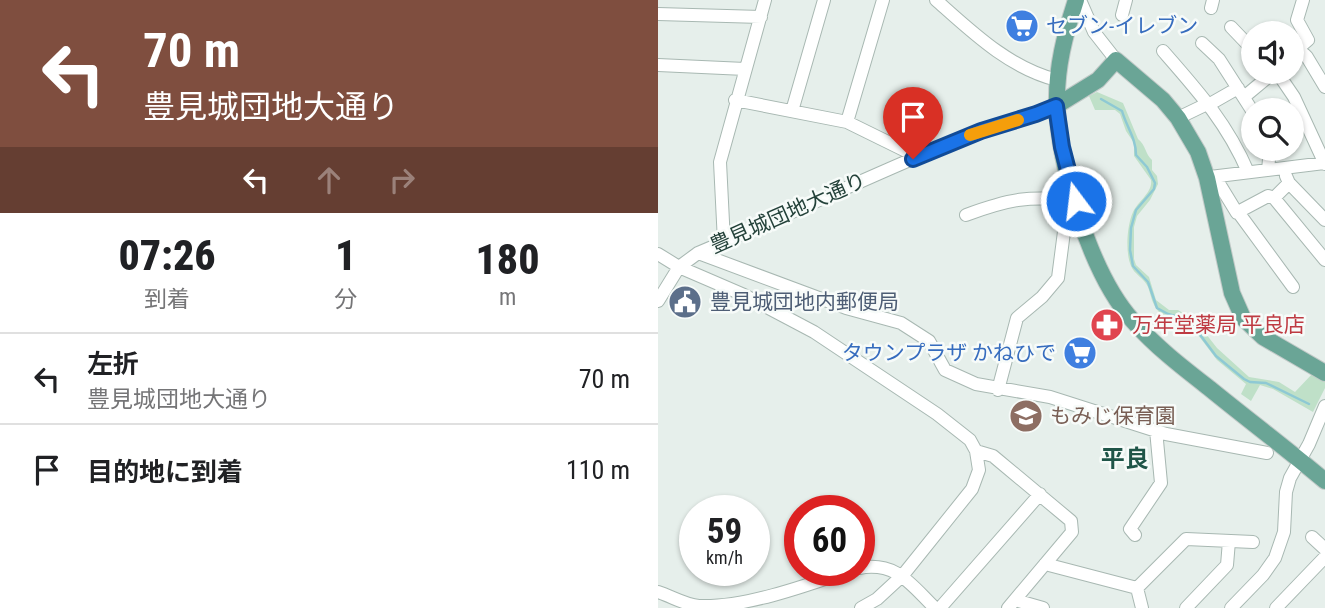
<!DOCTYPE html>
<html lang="ja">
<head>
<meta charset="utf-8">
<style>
  :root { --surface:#fff; --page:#f6f6f6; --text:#202124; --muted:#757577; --line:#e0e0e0 }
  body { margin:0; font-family:"Roboto Condensed","Noto Sans JP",sans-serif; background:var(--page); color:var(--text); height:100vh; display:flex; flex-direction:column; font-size:26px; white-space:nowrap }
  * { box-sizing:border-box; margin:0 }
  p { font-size:23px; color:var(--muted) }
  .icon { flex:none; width:38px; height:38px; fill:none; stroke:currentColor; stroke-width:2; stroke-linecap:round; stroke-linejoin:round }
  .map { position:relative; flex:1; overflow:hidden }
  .sheet { display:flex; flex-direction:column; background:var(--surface); width:658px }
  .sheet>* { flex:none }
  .banner { background:#7f4e3f; color:#fff; overflow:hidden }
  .buttons { position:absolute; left:583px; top:21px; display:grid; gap:14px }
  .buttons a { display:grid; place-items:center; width:63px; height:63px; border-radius:50%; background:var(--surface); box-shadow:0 2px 5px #0004; font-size:35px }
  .speed { position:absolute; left:21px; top:495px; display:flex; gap:14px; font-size:35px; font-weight:700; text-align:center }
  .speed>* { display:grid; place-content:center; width:91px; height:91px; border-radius:50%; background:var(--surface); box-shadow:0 2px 5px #0004; line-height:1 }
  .speed small { font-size:18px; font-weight:400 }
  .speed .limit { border:10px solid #d22; background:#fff; color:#111 }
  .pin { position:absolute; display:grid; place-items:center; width:60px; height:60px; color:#fff; margin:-72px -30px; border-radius:50% 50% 50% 0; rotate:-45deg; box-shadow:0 0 7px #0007 }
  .pin .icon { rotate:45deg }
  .me { position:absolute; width:77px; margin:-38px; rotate:345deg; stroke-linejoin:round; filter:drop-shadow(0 0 5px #0008) }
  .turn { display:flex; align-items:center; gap:24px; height:147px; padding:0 28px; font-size:32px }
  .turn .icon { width:91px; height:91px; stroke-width:2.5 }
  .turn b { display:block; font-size:49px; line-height:60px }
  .lanes { display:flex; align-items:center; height:66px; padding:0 28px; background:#0003; justify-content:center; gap:35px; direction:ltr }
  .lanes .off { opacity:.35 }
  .eta { display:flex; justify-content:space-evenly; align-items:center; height:119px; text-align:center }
  .eta b { font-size:42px; font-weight:800; line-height:49px }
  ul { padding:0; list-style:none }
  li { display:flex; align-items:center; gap:21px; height:91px; padding:0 28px; border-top:2px solid var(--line) }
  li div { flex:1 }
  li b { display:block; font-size:26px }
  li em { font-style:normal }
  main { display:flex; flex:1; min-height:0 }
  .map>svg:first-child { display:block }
  .green { fill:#bfe0c8 }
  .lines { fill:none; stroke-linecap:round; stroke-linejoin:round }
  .stream { stroke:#8ec9d4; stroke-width:2.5 }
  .minor-casing { stroke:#a8b8b2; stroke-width:14 }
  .major-casing { stroke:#c2cac8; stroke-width:18 }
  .minor { stroke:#fff; stroke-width:12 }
  .major { stroke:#6aa596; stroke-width:16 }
  .route-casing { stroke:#114b97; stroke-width:18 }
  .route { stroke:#1a73e8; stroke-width:12 }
  .slow { stroke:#f59e0b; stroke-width:12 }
  .labels { text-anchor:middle; stroke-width:5; stroke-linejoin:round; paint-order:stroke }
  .shop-label { font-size:21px; fill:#366cbe; stroke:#f7fbf9; text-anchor:start }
  .street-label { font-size:21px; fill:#24423a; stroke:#f7fbf9 }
  .service-label { font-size:21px; fill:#4e5e75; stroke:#f7fbf9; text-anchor:start }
  .health-label { font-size:21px; fill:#be3a42; stroke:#f7fbf9; text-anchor:start }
  .education-label { font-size:21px; fill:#785e54; stroke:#f7fbf9; text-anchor:start }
  .quarter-label { font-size:24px; font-weight:bold; fill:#1f5548; stroke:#f7fbf9 }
</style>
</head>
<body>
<main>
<section class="sheet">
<div class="banner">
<div class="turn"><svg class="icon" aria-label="left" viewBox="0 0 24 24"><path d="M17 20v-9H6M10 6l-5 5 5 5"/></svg><div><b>70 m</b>豊見城団地大通り</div></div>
<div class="lanes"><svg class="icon" aria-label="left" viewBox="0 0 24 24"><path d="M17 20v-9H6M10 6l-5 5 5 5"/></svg><svg class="icon off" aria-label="ahead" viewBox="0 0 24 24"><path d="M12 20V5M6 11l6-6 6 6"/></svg><svg class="icon off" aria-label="right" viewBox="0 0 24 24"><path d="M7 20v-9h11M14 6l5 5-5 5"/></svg></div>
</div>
<div class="eta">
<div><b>07:26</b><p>到着</p></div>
<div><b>1</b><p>分</p></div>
<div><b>180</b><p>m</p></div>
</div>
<ul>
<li><svg class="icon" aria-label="left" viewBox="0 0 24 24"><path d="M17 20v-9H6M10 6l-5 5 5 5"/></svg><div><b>左折</b><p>豊見城団地大通り</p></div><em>70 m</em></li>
<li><svg class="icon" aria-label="arrive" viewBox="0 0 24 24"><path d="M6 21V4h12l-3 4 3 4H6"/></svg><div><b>目的地に到着</b></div><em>110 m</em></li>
</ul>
</section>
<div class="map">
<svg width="667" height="608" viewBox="0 0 667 608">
  <rect width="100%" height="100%" fill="#e6efeb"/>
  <!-- green -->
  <path class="green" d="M439,92L465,103L480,139C488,145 487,154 494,160V170L499,176L500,184L492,200L479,216L476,227V259L478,265L491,277L498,300L511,310H520L537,320L559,348L591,377L621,382L637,392L655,373L667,380V388L655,412L615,389L602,385L593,401L583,394L588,384L559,360L531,323C523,316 510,320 501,312C494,305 493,295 490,287C486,278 476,274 473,266C467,252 469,225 475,212C480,201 495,192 493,180L476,156V143L468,131L462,114L457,110H437L431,96Z"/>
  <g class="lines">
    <!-- stream -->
    <path class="stream" d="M443,99L464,111C469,128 478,138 478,155L489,167L497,183L496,189L478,210L473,228L472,250L475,266L490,282L499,308L510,314L531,320L558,356L586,379L592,382L608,383L651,404"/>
    <defs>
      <path id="minor" d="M278,0C314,32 351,68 399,80
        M422,0L436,32L458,60
        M553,8L555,0
        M0,14L103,17
        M464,15L468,0
        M573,27L595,50
        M544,43L561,59L595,112
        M505,51C540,91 569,123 590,172
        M644,52L643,46L650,40L639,20L645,0
        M634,59L644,52L649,57L667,87
        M0,65L87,69
        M619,72L636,97L667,164
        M586,97L616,72
        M77,100L189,122L250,152L255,158
        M552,104L580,88
        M134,111L166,0
        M520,118L551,103
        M189,122L225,0
        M610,170L612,149
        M628,176L631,183L667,220
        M552,177L667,163
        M557,177L579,213L580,212L635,287
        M631,183L616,198L667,260
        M580,212L610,196L616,198
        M308,215C351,199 372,195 418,201
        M66,242L62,162L107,0
        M40,253L188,308L243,323L271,341L287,370L318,384L392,397L508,434L609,453
        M0,254L21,267L86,295L156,332L279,414L312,440L318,451L321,470L314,489L245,575L219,599L203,608
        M0,301L21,267L40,253C124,218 207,178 292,143C327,129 365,122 398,106
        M340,390L359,318L384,297L400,278L407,224L413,217L422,214
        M318,451L335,456L413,521L414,532L350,608
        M477,535L472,529L503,483L498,430
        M654,537L667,549
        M387,564L479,588
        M201,568C239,561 253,585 277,608
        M0,592C13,596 27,605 41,606C86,608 150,585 193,570
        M357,600L385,608
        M282,608L382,494
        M484,608L479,588L528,539L595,542
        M528,608L569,565L571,541
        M573,608L605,575L617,558L626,532L628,492L632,478L651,444L667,406
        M618,608L667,557"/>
      <path id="major" d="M418,0C407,34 398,68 399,104C400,166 433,275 475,321C498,347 524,367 551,388C589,419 629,449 667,481
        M398,106L440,80L458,60L505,100L520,118L540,152L549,178L574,293L585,318L605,337L667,373"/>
    </defs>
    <!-- minor casing -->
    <use href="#minor" class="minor-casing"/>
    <!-- major casing -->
    <use href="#major" class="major-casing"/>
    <!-- minor -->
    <use href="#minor" class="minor"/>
    <!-- major -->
    <use href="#major" class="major"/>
  </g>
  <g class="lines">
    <defs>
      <path id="route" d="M255,159L323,131L378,114L398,106L404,147L418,201"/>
    </defs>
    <!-- route casing -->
    <use href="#route" class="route-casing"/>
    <!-- route -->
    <use href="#route" class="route"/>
    <!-- slow -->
    <path class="slow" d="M312,135L360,120"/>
  </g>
  <!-- icons -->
  <defs>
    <symbol id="supermarket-disc" viewBox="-11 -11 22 22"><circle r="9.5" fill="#3f7fe0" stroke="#f7fbf9"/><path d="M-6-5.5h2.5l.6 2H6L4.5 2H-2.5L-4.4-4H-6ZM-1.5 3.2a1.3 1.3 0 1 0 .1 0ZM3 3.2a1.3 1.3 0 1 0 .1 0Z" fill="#fff"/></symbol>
    <symbol id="civic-disc" viewBox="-11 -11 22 22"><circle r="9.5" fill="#5c6f8a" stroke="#f7fbf9"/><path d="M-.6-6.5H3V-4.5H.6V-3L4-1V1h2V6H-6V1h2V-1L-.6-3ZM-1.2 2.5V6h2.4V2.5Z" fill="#fff"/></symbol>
    <symbol id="pharmacy-disc" viewBox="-11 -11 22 22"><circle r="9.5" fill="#e0444e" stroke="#f7fbf9"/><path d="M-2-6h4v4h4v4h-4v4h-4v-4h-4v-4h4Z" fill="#fff"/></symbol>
    <symbol id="school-disc" viewBox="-11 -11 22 22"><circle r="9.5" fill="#8d6e63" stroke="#f7fbf9"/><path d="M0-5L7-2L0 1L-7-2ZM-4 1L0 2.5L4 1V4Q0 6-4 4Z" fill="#fff"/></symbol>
  </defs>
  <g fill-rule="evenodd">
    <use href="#supermarket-disc" x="345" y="7" width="38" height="38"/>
    <use href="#civic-disc" x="8" y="283" width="38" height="38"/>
    <use href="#pharmacy-disc" x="430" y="306" width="38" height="38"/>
    <use href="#supermarket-disc" x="403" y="334" width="38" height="38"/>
    <use href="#school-disc" x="349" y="397" width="38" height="38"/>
  </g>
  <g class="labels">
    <!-- shop labels -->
    <g class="shop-label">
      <text x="388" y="33">セブン-イレブン</text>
      <text x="398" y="360" text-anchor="end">タウンプラザ かねひで</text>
    </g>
    <!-- street labels -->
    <g class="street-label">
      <text transform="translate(130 213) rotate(-24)" y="7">豊見城団地大通り</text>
    </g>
    <!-- service labels -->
    <g class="service-label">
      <text x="52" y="309">豊見城団地内郵便局</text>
    </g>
    <!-- health labels -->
    <g class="health-label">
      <text x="474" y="332">万年堂薬局 平良店</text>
    </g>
    <!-- education labels -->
    <g class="education-label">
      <text x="392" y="423">もみじ保育園</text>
    </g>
    <!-- quarter labels -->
    <g class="quarter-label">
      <text x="467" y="467">平良</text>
    </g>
  </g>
</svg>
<div class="buttons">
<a><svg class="icon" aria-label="sound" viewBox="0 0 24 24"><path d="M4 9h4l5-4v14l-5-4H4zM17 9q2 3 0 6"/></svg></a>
<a><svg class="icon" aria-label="search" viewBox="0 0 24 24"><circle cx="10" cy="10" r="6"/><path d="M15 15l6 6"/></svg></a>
</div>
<div class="speed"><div>59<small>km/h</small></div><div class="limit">60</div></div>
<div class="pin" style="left:255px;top:159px;background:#d93025"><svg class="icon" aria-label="arrive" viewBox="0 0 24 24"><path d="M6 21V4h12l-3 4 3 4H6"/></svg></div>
<svg class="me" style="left:418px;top:201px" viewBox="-20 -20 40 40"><circle r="17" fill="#1a73e8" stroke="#fff" stroke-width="3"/><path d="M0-11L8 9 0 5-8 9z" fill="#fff"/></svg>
</div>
</main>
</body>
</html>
